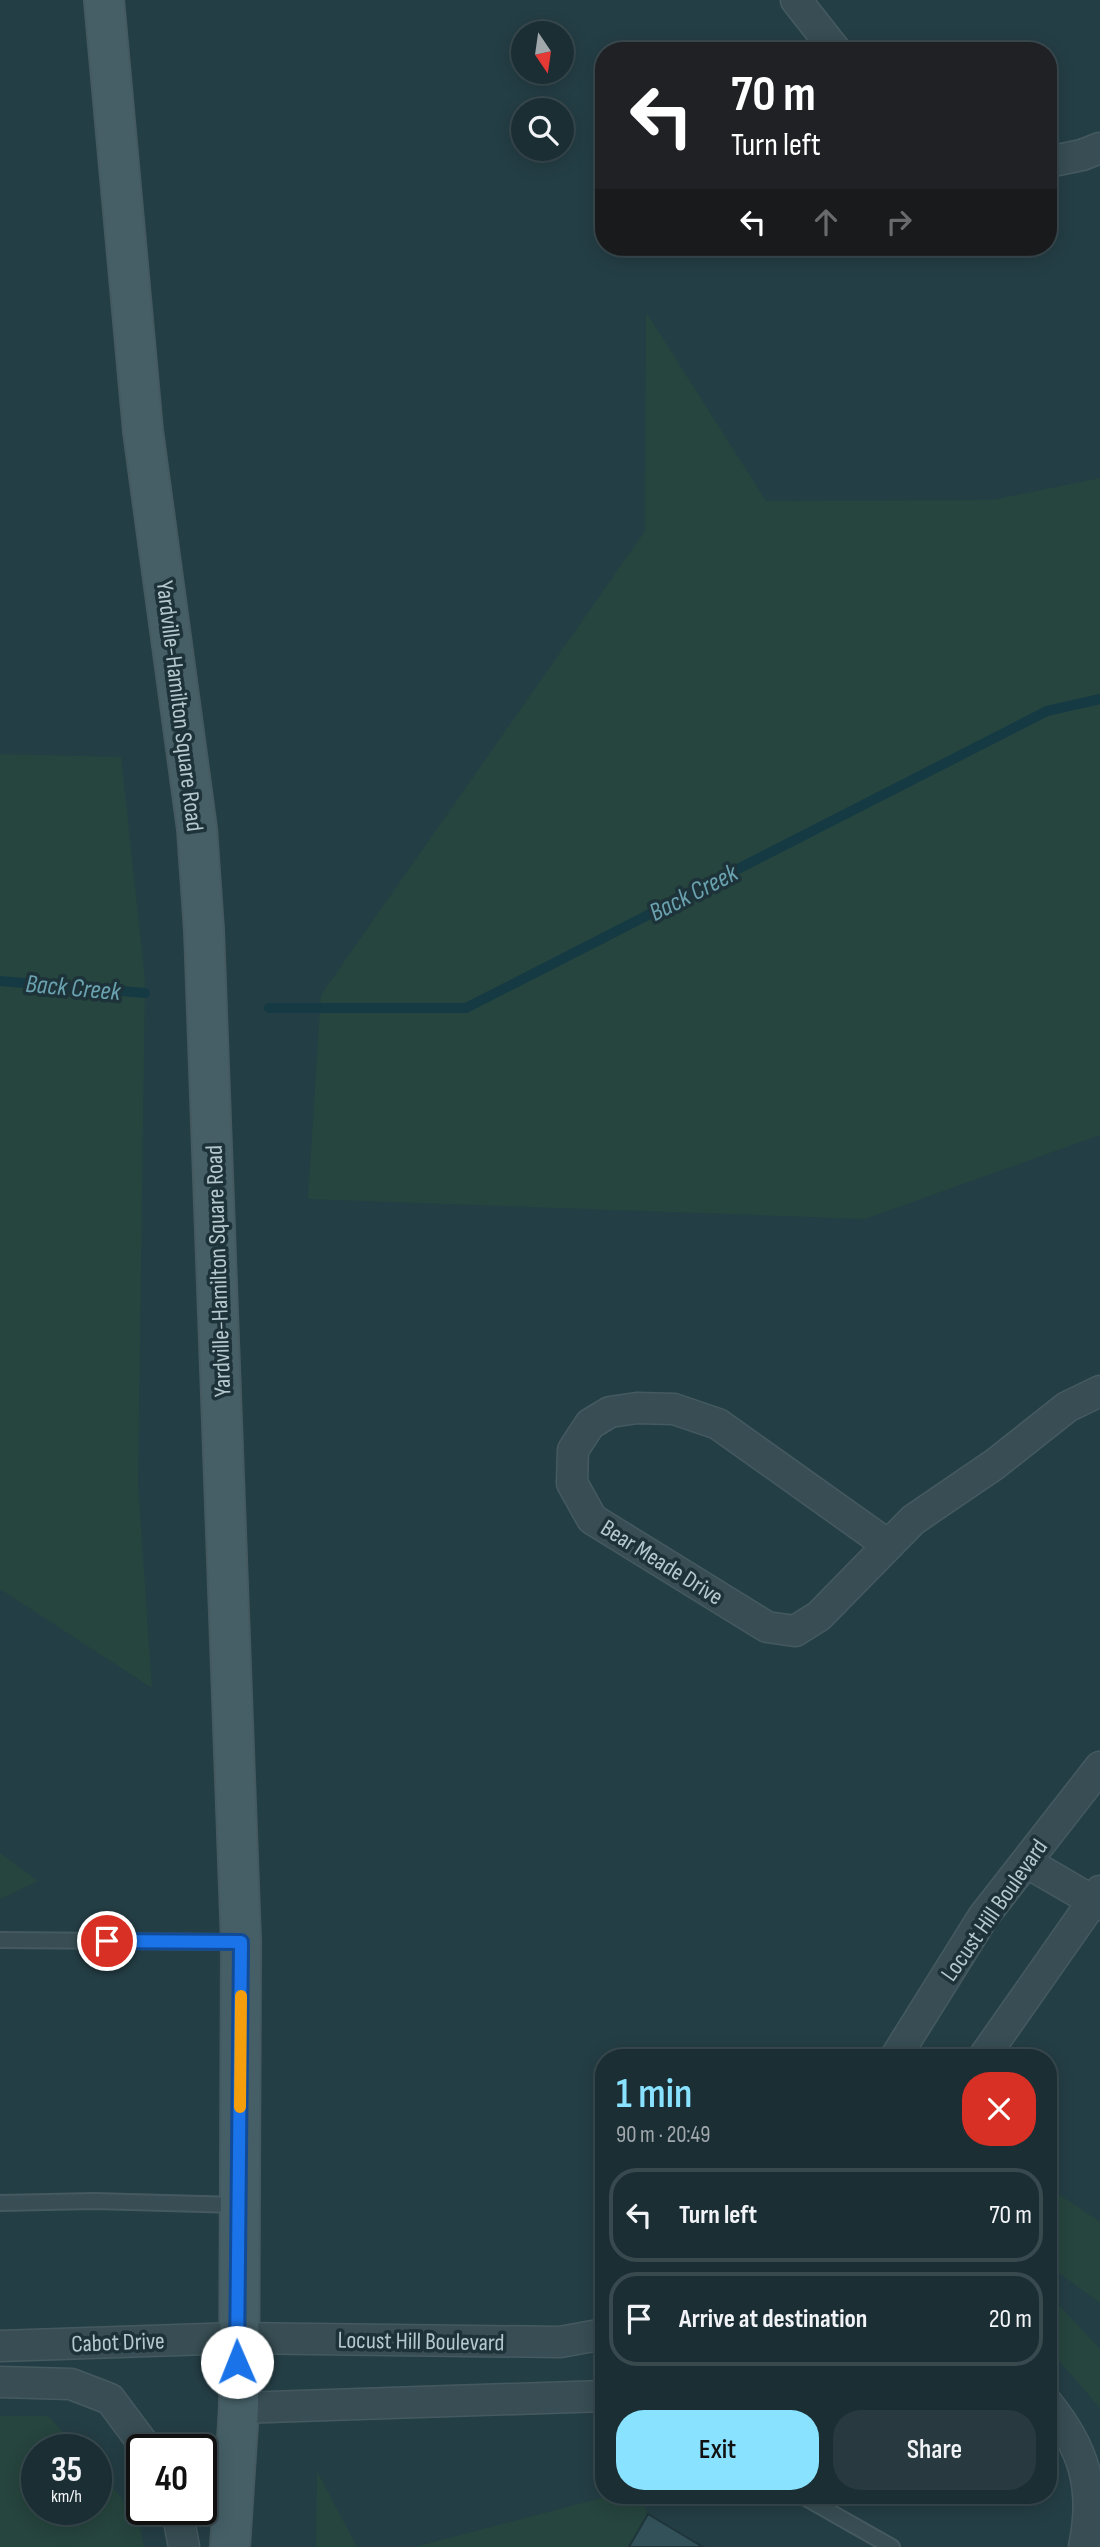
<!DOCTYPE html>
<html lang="en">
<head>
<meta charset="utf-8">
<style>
  :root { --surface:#1b2e34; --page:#283a40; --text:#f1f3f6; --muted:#a0a8ac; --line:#394a4f; --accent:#89e2ff }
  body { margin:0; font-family:"Sofia Sans Condensed",sans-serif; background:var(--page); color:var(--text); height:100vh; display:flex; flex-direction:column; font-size:26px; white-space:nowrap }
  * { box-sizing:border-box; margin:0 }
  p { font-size:23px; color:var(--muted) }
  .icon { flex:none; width:38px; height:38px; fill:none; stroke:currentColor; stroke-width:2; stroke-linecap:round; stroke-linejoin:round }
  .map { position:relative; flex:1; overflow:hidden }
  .details { position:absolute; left:595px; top:2049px; width:462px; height:455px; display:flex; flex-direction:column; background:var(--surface); border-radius:28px; box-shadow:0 4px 18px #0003,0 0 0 2px var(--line) }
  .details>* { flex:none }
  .banner { position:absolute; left:595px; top:42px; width:462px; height:214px; border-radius:28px; box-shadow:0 4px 18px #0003,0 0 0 2px var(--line); background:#202124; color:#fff; overflow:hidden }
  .needle { width:46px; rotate:167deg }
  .buttons { position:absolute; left:511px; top:21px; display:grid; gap:14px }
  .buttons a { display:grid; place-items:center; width:63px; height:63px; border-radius:50%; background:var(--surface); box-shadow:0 4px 18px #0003,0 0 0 2px var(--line); font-size:35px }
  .speed { position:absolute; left:21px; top:2434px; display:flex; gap:14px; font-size:35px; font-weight:700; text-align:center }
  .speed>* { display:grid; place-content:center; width:91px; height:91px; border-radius:50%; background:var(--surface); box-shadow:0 4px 18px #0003,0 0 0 2px var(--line); line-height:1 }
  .speed small { font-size:18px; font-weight:400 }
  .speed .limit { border:4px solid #111; border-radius:10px; background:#fff; color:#111 }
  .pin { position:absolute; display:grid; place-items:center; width:60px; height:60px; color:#fff; margin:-30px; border:4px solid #fff; border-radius:50%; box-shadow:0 2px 7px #0007 }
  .me { position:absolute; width:77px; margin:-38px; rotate:359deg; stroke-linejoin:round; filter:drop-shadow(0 0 5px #0008) }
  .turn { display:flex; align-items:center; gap:24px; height:147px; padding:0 21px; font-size:32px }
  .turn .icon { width:91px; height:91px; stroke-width:2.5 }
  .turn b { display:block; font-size:49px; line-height:60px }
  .lanes { display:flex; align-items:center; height:66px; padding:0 21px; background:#0003; justify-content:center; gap:35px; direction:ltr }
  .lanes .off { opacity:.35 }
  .round { display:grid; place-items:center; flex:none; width:74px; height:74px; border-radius:28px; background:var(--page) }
  .overview { display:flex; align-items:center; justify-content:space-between; height:119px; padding:0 21px }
  h1 { font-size:42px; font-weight:600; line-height:52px; color:var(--accent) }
  .action { display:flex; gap:14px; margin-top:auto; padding:14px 21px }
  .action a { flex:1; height:80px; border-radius:28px; background:var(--accent); color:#111; font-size:28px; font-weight:600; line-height:80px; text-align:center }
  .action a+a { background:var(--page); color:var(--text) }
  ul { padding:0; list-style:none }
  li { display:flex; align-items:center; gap:21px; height:94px; margin:0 14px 10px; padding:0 7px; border:4px solid var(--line); border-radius:28px }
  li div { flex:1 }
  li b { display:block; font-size:26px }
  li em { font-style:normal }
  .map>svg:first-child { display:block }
  .green { fill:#26453e }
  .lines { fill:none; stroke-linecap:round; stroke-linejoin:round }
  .stream { stroke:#153a44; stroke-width:10 }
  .building { fill:#325159; stroke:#1f353b; stroke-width:2 }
  .lane-casing { stroke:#455a60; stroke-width:18 }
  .street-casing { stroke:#455a60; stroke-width:33 }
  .secondary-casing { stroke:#455a60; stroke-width:42 }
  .lane { stroke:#384e54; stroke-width:14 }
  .street { stroke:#384e54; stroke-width:30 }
  .secondary { stroke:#465f67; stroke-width:38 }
  .route-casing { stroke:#114b97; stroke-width:18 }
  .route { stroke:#1a73e8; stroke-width:12 }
  .slow { stroke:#f59e0b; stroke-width:12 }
  .labels { text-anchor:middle; stroke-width:7; stroke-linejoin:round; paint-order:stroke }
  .street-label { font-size:24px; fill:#b6c8ce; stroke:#1d3339 }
  .water-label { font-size:26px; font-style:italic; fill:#6ba2b0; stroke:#1d3339 }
</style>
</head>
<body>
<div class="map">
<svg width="1100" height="2547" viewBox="0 0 1100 2547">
  <rect width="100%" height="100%" fill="#243e45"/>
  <!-- green -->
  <path class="green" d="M646,312L766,501L993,500L1100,478V1135L865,1219L308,1199L321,995L645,531Z
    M0,754L121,757L145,979L138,1485L152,1688L0,1589Z
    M0,1853L38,1881L0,1899Z
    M1048,2187L1100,2222V2303L1048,2265Z
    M1056,2302L1100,2349V2408L1048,2348V2305Z
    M0,2416H48L79,2450H37V2510H96V2469L138,2516L144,2547H0Z
    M317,2471L357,2547H316Z
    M609,2496H641L648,2514L629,2547H415Z"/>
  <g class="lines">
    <!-- stream -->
    <path class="stream" d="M0,981L145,993
      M269,1008H466L1047,711L1100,699"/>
  </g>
  <!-- building -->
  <path class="building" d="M648,2514L703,2547H629Z"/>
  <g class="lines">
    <defs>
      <path id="lane" d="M0,1940L240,1942
        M0,2203L94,2201L238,2205
        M802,2496L892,2547"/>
      <path id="street" d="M796,0L836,51
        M1048,162L1082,155L1100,148
        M888,1545L718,1424L674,1409L637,1408L610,1412L590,1424L573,1450L572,1483L592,1519L767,1627L795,1631L819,1616L913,1520L995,1464L1067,1407L1100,1391
        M1026,1862L1100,1905
        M895,2058L983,1917L1100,1767
        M983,2058L1100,1891
        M0,2346L237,2338L560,2342L604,2334
        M0,2382L71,2384L110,2399L148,2450
        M1048,2404C1085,2450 1096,2489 1084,2547
        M239,2408L604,2396
        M177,2510L184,2547"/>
      <path id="secondary" d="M104,0L143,431L197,829L204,930L241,1942L239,2408L230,2547"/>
    </defs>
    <!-- lane casing -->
    <use href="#lane" class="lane-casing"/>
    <!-- street casing -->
    <use href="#street" class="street-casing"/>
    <!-- secondary casing -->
    <use href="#secondary" class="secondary-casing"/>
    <!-- lane -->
    <use href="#lane" class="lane"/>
    <!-- street -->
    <use href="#street" class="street"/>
    <!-- secondary -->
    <use href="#secondary" class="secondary"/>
  </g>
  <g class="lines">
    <defs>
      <path id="route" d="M107,1941L241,1942L237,2362"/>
    </defs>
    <!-- route casing -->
    <use href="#route" class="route-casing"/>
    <!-- route -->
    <use href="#route" class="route"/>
    <!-- slow -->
    <path class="slow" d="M240,2107L241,1996"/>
  </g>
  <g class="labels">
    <!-- street labels -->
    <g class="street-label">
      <text transform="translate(180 706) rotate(83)" y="8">Yardville-Hamilton Square Road</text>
      <text transform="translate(218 1271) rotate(-92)" y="8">Yardville-Hamilton Square Road</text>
      <text transform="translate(662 1562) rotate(32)" y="8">Bear Meade Drive</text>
      <text transform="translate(994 1910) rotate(-55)" y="8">Locust Hill Boulevard</text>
      <text transform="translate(421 2341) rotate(1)" y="8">Locust Hill Boulevard</text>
      <text transform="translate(118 2342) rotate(-2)" y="8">Cabot Drive</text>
    </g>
    <!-- water labels -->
    <g class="water-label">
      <text transform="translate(693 892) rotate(-27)" y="9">Back Creek</text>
      <text transform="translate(73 987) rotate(5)" y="9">Back Creek</text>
    </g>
  </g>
</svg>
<div class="buttons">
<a><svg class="needle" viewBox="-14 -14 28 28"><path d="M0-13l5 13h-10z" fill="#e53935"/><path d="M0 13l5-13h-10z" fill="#a0a8ac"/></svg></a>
<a><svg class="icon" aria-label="search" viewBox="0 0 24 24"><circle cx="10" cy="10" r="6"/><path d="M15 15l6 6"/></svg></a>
</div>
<div class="speed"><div>35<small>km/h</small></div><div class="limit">40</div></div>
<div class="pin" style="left:107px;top:1941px;background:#d93025"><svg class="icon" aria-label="arrive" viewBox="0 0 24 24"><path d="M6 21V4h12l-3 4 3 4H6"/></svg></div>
<svg class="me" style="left:237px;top:2362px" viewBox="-20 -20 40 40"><circle r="19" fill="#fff"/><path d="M0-13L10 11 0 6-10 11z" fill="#1a73e8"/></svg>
<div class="banner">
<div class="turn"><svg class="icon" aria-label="left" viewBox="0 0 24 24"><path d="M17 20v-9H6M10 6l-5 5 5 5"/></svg><div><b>70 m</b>Turn left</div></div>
<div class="lanes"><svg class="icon" aria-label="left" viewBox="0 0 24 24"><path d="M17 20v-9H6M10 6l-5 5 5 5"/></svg><svg class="icon off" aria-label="ahead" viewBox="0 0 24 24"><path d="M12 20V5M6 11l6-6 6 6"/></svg><svg class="icon off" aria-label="right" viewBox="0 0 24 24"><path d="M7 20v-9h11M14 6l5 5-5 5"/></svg></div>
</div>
<section class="details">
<div class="overview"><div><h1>1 min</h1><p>90 m · 20:49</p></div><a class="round" style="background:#d93025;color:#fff"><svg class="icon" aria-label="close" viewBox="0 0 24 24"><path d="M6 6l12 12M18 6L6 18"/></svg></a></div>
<ul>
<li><svg class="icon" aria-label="left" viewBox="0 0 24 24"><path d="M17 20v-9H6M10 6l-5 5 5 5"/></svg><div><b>Turn left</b></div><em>70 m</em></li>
<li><svg class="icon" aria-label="arrive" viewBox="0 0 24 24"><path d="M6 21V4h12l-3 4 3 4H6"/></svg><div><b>Arrive at destination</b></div><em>20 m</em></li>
</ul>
<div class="action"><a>Exit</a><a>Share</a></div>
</section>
</div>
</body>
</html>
